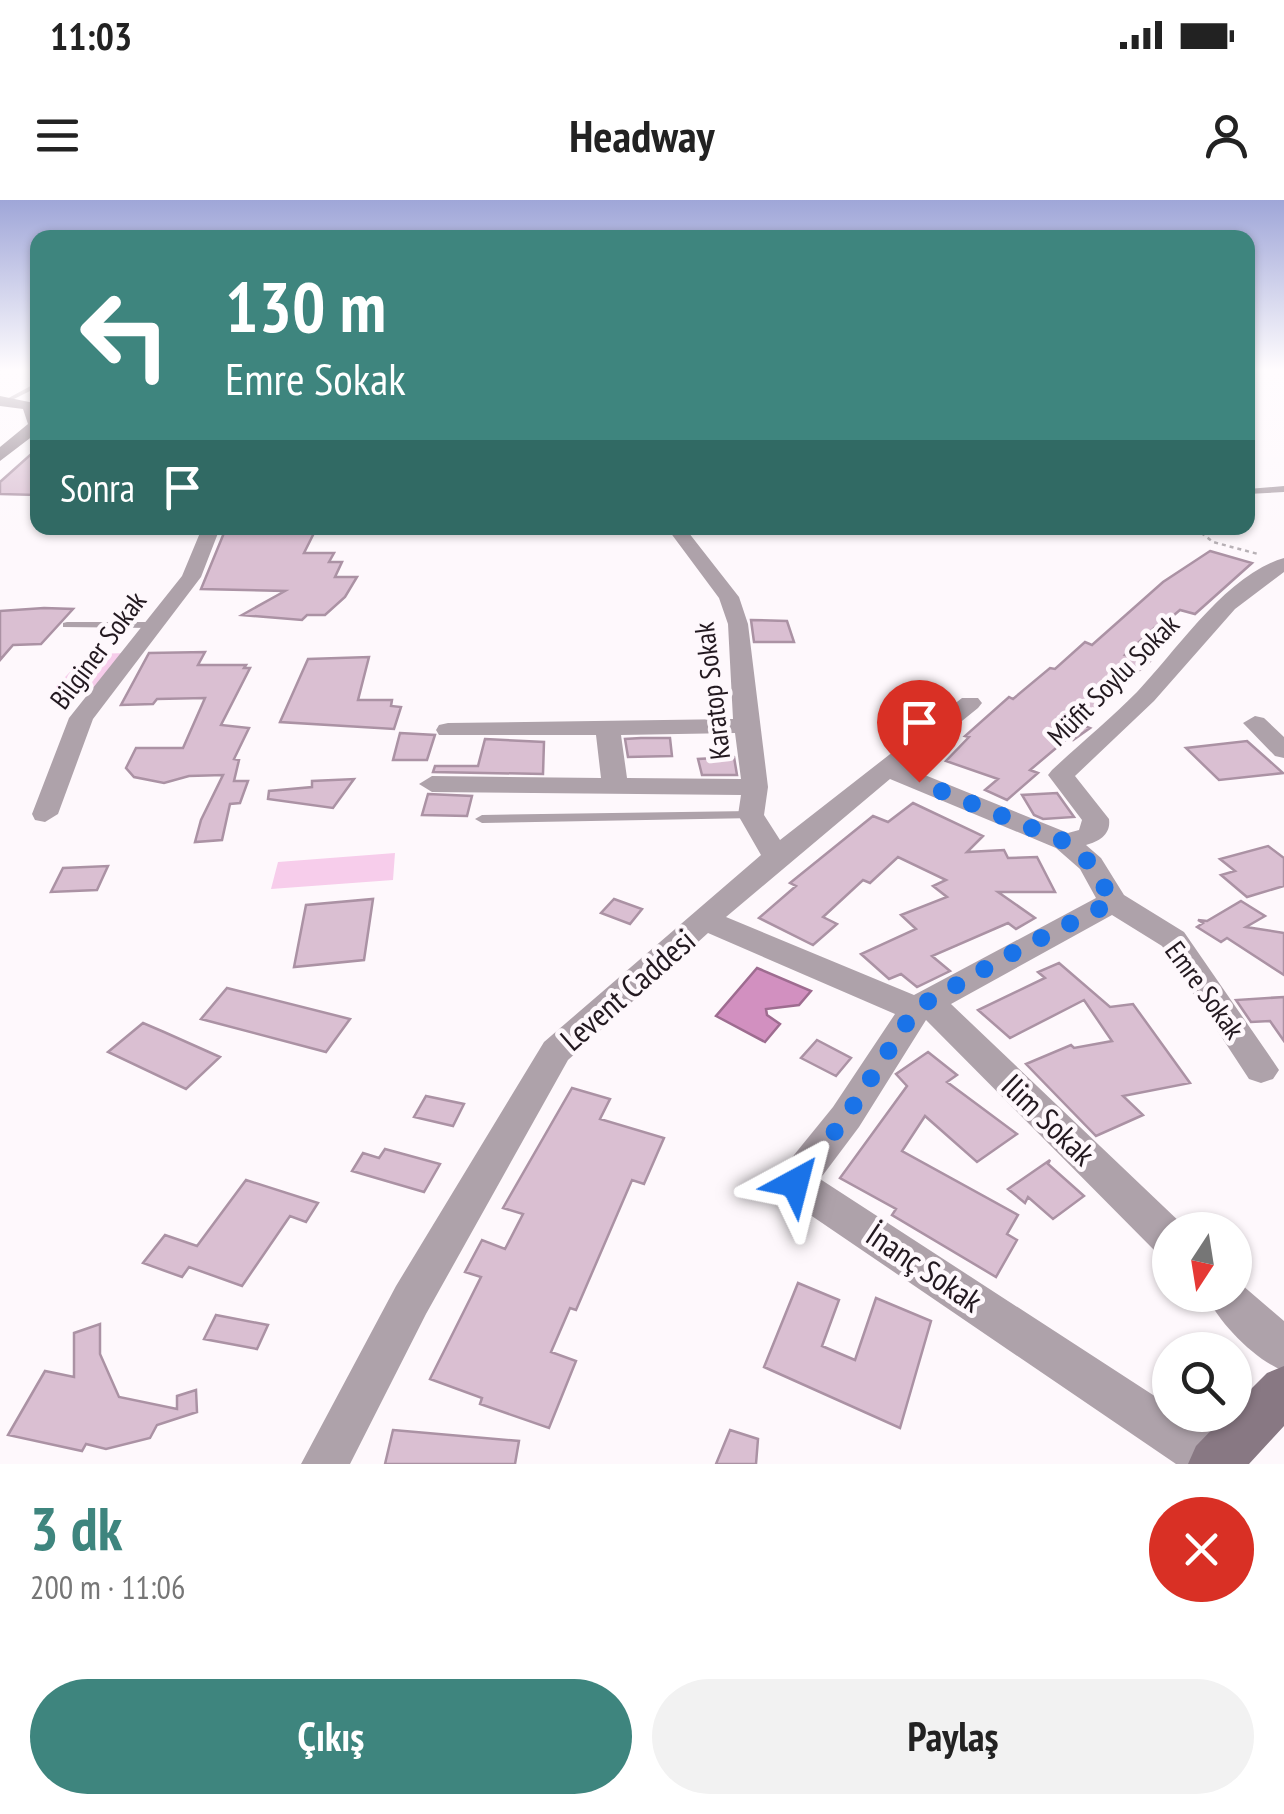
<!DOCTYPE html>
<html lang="tr">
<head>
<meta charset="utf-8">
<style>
  :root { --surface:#fff; --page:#f2f2f2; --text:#222; --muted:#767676; --accent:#3e857e }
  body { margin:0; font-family:"PT Sans Narrow",sans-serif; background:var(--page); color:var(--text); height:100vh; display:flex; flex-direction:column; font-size:38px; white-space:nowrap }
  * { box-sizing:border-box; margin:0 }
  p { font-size:32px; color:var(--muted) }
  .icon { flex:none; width:55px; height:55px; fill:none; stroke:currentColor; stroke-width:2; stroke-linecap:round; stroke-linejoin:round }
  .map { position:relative; height:1264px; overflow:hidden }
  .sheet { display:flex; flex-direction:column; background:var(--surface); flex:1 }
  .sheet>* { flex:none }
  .top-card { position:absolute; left:30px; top:30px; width:1225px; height:305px; border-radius:20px; box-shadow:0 2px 8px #0004; background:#3e857e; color:#fff; overflow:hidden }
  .needle { width:65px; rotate:192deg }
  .buttons { position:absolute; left:1152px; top:1012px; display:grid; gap:20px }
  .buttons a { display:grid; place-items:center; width:100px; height:100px; border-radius:50%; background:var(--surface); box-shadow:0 2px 8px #0004; font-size:50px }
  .pin { position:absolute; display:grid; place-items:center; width:85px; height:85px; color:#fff; margin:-102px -42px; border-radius:50% 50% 50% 0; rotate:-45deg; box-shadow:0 0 10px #0007 }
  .pin .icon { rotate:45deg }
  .me { position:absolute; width:110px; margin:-55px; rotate:38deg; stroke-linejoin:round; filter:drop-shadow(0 0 8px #0008) }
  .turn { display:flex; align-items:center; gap:35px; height:210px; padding:0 30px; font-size:45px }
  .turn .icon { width:130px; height:130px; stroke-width:2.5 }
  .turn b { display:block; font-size:70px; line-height:85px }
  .then { display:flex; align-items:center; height:95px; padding:0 30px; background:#0003; gap:20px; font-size:38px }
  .round { display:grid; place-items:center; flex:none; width:105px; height:105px; border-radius:52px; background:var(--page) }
  .head { display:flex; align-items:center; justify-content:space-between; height:170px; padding:0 30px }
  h1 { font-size:60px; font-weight:800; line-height:75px; color:var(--accent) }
  .button { display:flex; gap:20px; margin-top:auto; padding:20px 30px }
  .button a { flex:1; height:115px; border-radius:60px; background:var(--accent); color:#fff; font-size:40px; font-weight:800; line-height:115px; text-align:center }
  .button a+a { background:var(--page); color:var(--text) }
  .status { display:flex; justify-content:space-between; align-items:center; height:70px; padding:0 50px; background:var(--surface); direction:ltr }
  .status svg { height:28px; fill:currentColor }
  header { display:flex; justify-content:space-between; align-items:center; height:130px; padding:0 30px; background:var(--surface); font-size:45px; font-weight:800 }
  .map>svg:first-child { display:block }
  .green { fill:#f7cdeb }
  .water { fill:#d290c0; stroke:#9e6c90; stroke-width:2.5 }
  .building { fill:#dabfd2; stroke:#ab92a4; stroke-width:2.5 }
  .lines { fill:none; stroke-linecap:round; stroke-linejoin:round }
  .path { stroke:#b8b1b6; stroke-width:2.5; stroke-dasharray:4 4; stroke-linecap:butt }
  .lane { fill:#aea2aa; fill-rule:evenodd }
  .street { fill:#aea2aa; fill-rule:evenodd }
  .secondary { fill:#887883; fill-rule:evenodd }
  .route { stroke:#1a73e8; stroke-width:18; stroke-dasharray:0 32.4 }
  .labels { text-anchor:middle; stroke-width:9; stroke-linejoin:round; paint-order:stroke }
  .street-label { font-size:28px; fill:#231920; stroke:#fef8fc }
  .near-street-label { font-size:32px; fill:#231920; stroke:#fef8fc }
</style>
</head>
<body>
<div class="status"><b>11:03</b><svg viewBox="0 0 49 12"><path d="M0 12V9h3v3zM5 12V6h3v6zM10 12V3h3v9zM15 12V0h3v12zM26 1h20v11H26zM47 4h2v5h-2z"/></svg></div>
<header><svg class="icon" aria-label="menu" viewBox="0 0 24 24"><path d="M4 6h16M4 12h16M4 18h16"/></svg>Headway<svg class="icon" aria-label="person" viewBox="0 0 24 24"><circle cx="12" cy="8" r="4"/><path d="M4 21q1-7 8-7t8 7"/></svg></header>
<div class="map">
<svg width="1284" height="1264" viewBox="0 0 1284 1264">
  <rect width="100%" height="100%" fill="#fef8fc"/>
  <!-- green -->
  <path class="green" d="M129,453L92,496L48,495L87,454Z
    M395,653L393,680L271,689L278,662Z"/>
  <!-- water -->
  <path class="water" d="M757,768L811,791L799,805L766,809L767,815L780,824L765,842L716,816Z"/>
  <!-- building -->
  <path class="building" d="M38,248V295L0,294V282Z
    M226,328L315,331L304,353H334L329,362H342L335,377H357L345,397L325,415H307L302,420L242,415L285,391L201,389Z
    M1210,351L1252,363L1195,414L1180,410L1167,421L1163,420L1125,455L1149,462L1077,523L1090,528L1073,540L1068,538L1030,570L1038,573L1007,600L985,590L998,579L946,561L969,537L965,536L1009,497L1013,499L1050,468L1055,469L1085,442L1092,445L1163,382Z
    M44,408L73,409L41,444L13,445L0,460V411Z
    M751,420L787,421L794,442H754Z
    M205,452L198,465H246L244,468H250L221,525L249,528L234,559L239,560L234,581H248L240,603L230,604L222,640L195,642L201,620L223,575L189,576L164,583L134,577L126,568L136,548H183L205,498L157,499L153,504L121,505L149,453Z
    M369,457L358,500H392L391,506L401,507L394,529L280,522L308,459Z
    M400,533L435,535L427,560H393Z
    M641,538H670L672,556L628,557L625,539Z
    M485,539L544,542L543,574L433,572L435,566H478Z
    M1247,541L1283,573L1219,580L1186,548Z
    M734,557L737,575H702L698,559Z
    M354,579L333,608L268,599L269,591L312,587V581Z
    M1057,593L1074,617L1043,619L1034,615L1022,595Z
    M428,594L472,596L467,616L422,615Z
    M913,603L983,636L967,652L1004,650L1008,658L1037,657L1055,692H998L1035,718L1016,729L1008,723L932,756L950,771L917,787L901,774L889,779L861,754L916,729L901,715L947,697L933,686L946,680L898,657L870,683L863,680L823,717L837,724L813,745L759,718L796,686L790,683L873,616L888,622Z
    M1268,646L1284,658V686L1247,697L1221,675L1235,671L1220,659Z
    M108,666L97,690L51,692L63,668Z
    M373,699L364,760L294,767L306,705Z
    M614,699L642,709L630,724L601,713Z
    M1241,701L1265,716L1246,727L1284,733V775L1227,738L1221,742L1197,727L1203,723L1198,720L1207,721Z
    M1059,763L1110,807L1133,804L1190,883L1123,896L1143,915L1096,936L1026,864L1071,845L1074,848L1112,841L1084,800L1010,838L978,810L1045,778L1038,772Z
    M227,788L350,819L326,852L201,819Z
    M1284,797V841L1270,821L1251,822L1236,800Z
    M143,823L164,832L220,857L186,889L108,852Z
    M817,840L851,858L836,876L801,858Z
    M928,852L957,875L947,882L1017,934L977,962L925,916L902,951L1018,1015L1007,1034L1017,1040L996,1077L892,1015L896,1009L840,978L907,886L896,874Z
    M572,888L610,899L600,919L664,938L644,984L632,980L576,1110L570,1108L551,1152L576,1161L549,1228L480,1204L482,1198L430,1179L481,1077L465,1072L482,1040L505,1049L523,1014L503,1008Z
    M426,896L464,904L453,926L414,917Z
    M385,949L440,964L424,992L352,971L363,953L379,958Z
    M1050,960L1048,964L1084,996L1053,1019L1028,997L1025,1003L1008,989Z
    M246,980L318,1003L306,1022L290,1016L242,1086L189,1067L182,1077L143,1063L165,1035L197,1046Z
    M798,1083L839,1100L822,1146L855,1160L876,1098L931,1121L900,1228L764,1167Z
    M216,1115L268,1125L257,1149L204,1139Z
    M100,1124V1154L119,1197L177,1209V1196L196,1190L197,1212L157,1225L150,1238L106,1249L86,1244L82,1251L8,1235L45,1171L74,1177V1133Z
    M393,1230L519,1241L515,1264H385Z
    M730,1230L758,1239L756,1264H716Z"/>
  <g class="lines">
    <!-- path -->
    <path class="path" d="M1195,328L1213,342L1258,354"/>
    <!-- lane -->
    <path class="lane" d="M0,168H6L0,171Z
      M38,182V187L8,202L3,201Z
      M1284,286V292L1248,294V289Z
      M67,422H153L158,425L153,428L63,427V423Z
      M751,611L756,612L758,615L756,618L482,623L475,619L482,615Z"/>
    <!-- street -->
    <path class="street" d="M202,328H220L201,377L93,519L58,614L45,622L35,620L32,614L69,518L182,376Z
      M667,328H685L739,397L748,424L768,587L764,615L780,640L962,498H978L982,503L978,508L905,567L1068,633L1079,630L1082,620L1048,575L1052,570C1080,544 1110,519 1137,492C1177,450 1227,374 1284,358V372L1235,409L1154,501L1075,576L1109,619C1111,634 1100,641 1086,645L1101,658L1124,695L1184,732L1273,861L1279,870L1273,879L1261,883L1249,879L1162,746L1112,715L951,804L1184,1026L1186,1030H1170V1057L1156,1052L926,820L859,927L820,979L1170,1206V1215C1196,1215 1232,1239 1239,1264H1176L781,995L776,983L781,971L833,907L895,814L708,733L568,860L426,1114L350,1264H301L396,1086L544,842L761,655L738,615L741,595L432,592L419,584L432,576L601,578L596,535H439L436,530L439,525L448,523L733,519L728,424L719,398ZM735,533L741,579L627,578L621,535ZM890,579L1056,648L1080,669L1096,698L914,795L726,717Z
      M1255,516L1264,518L1284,537V558L1275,556L1243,523Z
      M1235,1079L1284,1121V1171C1255,1160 1219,1123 1206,1095H1235Z"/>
    <!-- secondary -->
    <path class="secondary" d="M0,196L34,203L38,232L0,261V247L28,224L23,209L0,206Z
      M1284,1166V1226L1249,1264H1188L1196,1246L1226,1215H1235V1205L1267,1173Z"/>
  </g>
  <!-- sky -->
  <linearGradient id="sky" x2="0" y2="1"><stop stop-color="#9fa6d8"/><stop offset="0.49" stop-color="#fffcfe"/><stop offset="1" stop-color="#fffcfe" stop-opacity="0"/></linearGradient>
  <rect width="1284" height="345" fill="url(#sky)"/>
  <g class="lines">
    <!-- route -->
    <path class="route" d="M795,983L846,917L916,808L1025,746L1113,702L1091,664L1066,642L919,582"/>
  </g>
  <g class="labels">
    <!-- street labels -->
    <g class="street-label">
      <text transform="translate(98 450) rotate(-53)" y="10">Bilginer Sokak</text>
      <text transform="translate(1113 480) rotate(-45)" y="10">Müfit Soylu Sokak</text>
      <text transform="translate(712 491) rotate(-97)" y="10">Karatop Sokak</text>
      <text transform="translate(1205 790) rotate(54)" y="10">Emre Sokak</text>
    </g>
    <!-- near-street labels -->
    <g class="near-street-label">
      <text transform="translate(628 790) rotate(-41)" y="11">Levent Caddesi</text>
      <text transform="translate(1048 920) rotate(44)" y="11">Ilim Sokak</text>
      <text transform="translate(924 1068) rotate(34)" y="11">İnanç Sokak</text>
    </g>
  </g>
</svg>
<div class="buttons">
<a><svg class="needle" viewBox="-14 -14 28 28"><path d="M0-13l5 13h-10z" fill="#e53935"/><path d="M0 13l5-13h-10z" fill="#767676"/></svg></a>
<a><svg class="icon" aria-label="search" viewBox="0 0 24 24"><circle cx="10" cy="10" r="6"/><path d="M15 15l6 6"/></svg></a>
</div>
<div class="pin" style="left:919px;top:582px;background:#d93025"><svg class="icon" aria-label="arrive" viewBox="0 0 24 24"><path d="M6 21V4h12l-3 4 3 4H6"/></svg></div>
<svg class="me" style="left:795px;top:983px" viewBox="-20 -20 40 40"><path d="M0-17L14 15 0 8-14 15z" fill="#1a73e8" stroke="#fff" stroke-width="4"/></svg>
<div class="top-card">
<div class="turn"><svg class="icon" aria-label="left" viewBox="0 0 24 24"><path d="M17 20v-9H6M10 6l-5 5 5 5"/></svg><div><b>130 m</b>Emre Sokak</div></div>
<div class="then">Sonra<svg class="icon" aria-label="arrive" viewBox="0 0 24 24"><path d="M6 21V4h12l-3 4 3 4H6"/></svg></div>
</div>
</div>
<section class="sheet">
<div class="head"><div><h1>3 dk</h1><p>200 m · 11:06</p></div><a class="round" style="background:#d93025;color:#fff"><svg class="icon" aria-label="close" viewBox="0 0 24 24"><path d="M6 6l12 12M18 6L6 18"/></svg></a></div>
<div class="button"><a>Çıkış</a><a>Paylaş</a></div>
</section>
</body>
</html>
